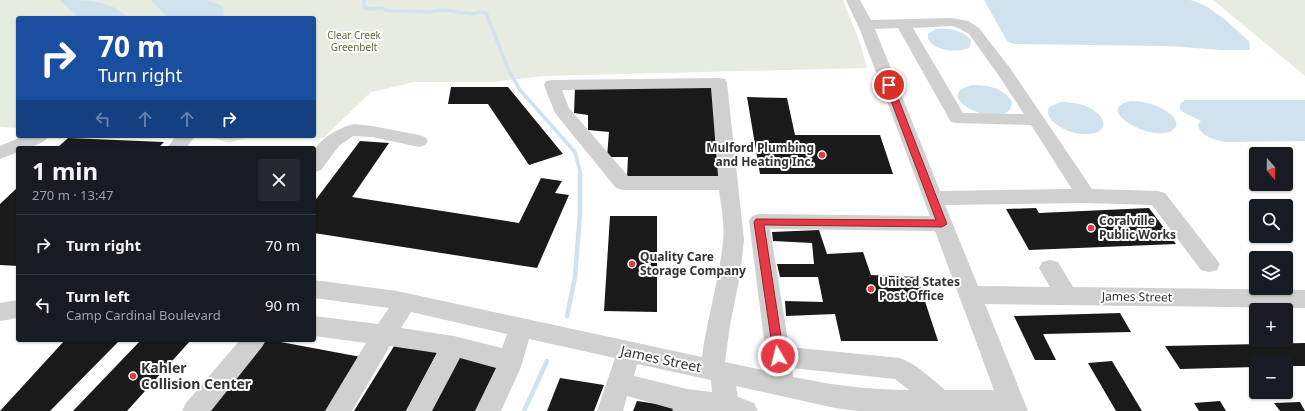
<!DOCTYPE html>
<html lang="en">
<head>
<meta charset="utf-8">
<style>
  :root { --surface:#171b24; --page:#242831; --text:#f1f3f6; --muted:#9ea1a6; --line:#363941 }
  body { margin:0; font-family:"Noto Sans",sans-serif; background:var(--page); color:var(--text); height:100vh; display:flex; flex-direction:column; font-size:15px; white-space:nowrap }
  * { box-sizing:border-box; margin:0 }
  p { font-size:13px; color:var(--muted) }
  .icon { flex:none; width:22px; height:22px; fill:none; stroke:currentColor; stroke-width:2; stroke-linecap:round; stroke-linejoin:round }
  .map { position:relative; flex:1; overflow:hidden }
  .details { position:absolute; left:16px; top:146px; width:300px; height:196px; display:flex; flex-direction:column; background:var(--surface); border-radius:4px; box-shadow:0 1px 3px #0004 }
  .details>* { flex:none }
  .hud { position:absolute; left:16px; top:16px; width:300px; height:122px; border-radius:4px; box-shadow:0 1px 3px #0004; background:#1a4fa0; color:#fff; overflow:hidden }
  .needle { width:26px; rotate:160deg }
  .controls { position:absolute; left:1249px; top:147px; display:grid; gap:8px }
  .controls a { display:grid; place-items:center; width:44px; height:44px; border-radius:4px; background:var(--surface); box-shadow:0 1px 3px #0004; font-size:20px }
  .pin { position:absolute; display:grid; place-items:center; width:34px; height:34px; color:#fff; margin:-17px; border:2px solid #fff; border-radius:50%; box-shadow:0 1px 4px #0007 }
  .me { position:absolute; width:44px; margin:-22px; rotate:352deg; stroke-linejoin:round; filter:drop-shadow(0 0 3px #0008) }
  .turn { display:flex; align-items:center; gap:14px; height:84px; padding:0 16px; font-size:18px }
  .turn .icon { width:52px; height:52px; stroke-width:2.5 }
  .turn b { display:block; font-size:28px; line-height:34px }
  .lanes { display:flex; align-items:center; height:38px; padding:0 16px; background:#0003; justify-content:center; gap:20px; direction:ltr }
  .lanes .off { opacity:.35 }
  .round { display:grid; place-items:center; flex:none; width:42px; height:42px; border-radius:4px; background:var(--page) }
  .overview { display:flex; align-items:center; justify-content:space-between; height:68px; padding:0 16px }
  h1 { font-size:24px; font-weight:700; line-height:30px }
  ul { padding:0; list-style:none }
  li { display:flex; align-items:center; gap:12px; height:60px; padding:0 16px; border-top:1px solid var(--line) }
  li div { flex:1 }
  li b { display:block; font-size:15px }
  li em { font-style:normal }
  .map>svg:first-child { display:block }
  .green { fill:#e6ecdf }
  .water { fill:#cfe2ee }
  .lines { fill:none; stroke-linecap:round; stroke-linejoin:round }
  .stream-far1 { stroke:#cfe2ee; stroke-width:3.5 }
  .stream { stroke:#cfe2ee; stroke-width:4.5 }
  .building { fill:#1a1a1a }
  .minor { fill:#d0d0d0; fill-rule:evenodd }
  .route { fill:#e63946; stroke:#96252e }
  .poi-dot { fill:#e63946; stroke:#fff; stroke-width:1.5 }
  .labels { text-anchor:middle; stroke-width:4; stroke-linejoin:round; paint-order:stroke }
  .far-park-label { font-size:10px; fill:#56703f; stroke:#fff }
  .poi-label { font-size:12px; font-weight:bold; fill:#333; stroke:#fff; text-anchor:start }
  .street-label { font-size:12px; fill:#333; stroke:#fff }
  .near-street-label { font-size:14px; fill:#333; stroke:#fff }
  .near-poi-label { font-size:14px; font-weight:bold; fill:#333; stroke:#fff; text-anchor:start }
</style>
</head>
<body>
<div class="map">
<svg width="1305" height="411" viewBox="0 0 1305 411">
  <rect width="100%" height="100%" fill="#fff"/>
  <!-- green -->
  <path class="green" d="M0,0H843L860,43L867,68L542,76L493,82H414L371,92L323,138L256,136H314V18H18V128L0,127Z
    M1213,0H1305V76Z
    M207,136H252L229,143Z"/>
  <!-- water -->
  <path class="water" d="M60,0C84,0 112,0 128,18H79Z
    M151,0H205L223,6L224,18H168Z
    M984,0H1190C1213,6 1232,26 1249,41L1250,50H1222L1168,46L1014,44L1007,41Z
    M936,29C949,28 962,30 971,40L970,47C960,54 926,51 928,34Z
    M973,85C988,85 1004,88 1012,102C1011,136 923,96 973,85Z
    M1185,100H1305V141L1225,142C1215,140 1199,136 1198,124L1201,121L1181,111L1180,108V104Z
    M1131,101C1143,101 1155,104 1166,111C1185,123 1176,135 1156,133C1141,133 1095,109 1131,101Z
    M1061,102C1073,102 1086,104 1096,112C1109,122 1104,134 1088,134C1077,135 1065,131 1056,124C1050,120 1046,114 1049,107Z"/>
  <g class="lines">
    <!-- stream-far1 -->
    <path class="stream-far1" d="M364,0V7L369,9L380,8L391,11L430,12L443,10L472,14L479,12L486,13L509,71L520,90L575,152L581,175"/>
    <!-- stream -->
    <path class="stream" d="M567,316L575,277L580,214V174
      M524,411L547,361"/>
  </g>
  <!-- building -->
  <path class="building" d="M451,87H508L563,154L529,165L488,104H448Z
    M575,87L712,88L720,176L627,177L628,157H607L609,132L588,130V115L574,113Z
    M747,97L787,98L795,135H880L893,174H760Z
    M68,138L164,142L158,148H57Z
    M360,141L389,143L352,197L519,223L541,178L562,181L555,193L569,195L537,268L314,233V202Z
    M18,187V266L0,265V204Z
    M1036,208L1039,213L1149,208L1176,244L1029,250L1006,209Z
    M610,216H657V312L604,311Z
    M819,230L827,254L863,252L871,275L917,277L938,341H841L835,314L786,316L785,301L823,302L818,277H780L777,264H814L812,243L773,241L772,232Z
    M1120,313L1131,332L1043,334L1056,360H1035L1014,316Z
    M65,340H120L50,411H0Z
    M141,340H191L127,411H73Z
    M263,340H270L361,357L327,411H206Z
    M396,343L438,351L406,411H354Z
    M1305,343V366H1286V362H1256V367L1180,369L1165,346Z
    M456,356L498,365L476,411H428Z
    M1112,361L1142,411H1116L1088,363Z
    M560,378L604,385L594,411H547Z
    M637,401L677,407L676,411H633Z
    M1220,401L1226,411H1199L1194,403Z
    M1300,402L1305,411H1280L1274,403Z"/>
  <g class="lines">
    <!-- minor -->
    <path class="minor" d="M846,0H860L871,20L952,18L968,21L979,28L1010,68L1092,189L1158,191L1165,193L1220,264L1217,270L1209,272L1201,270L1152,205L1086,203L945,205L978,286L1050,287L1039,268L1042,262L1050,260L1058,262L1073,287L1305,290V308L985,304L1028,411H857L835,408L736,386L738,397L754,403L758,411H672L673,409L627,396L623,411H597L615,358L529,339L521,367L501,411H475L496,368L460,358L432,411H406L437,353L390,346L352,411H325L366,343L314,336V316L378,324L389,308L314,298V280L397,291L702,357C707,318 719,281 723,242C725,225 721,206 719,190H623L616,188L555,113L544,85L546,81L552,80L719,78L725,79L727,83L744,240L740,275L730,325L725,362L768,371L749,221L752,216L759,214L930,216L860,30ZM952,26L958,28L969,34L997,73L1024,114L963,113L913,28ZM898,28L951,122L957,123L1031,125L1072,189L940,191L875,29ZM711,88L718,176H628L569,108L562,90ZM770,229L935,231L994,390H945C931,378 918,365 900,358L789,347ZM411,312L507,334L502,348L454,336L401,328ZM637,364L711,380L712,392L687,389L634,376ZM792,368L895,379L909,390C870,390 832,385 793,377Z
      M354,124L372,126L419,135L425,137L428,141L425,145L419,147L372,137L353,136L339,146L321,170L314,172C314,166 313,159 314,153C317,139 341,127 354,124Z
      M24,136H49C43,145 28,148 18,148V152L0,159V146Z
      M176,136H195L186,148H167Z
      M18,300V318L0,321V303Z
      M240,340H266L262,347L211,411H182L186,403Z"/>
  </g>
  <!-- route -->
  <path class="route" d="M886,83H889L893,85L947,224L942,227L764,225L784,356L782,359L778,360L774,359L754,222L756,219L936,220L885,85Z"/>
  <!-- markers -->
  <g class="poi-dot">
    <circle cx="822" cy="155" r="4"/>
    <circle cx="1091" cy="228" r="4"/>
    <circle cx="632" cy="264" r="4"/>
    <circle cx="871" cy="289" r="4"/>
    <circle cx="133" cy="376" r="4"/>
  </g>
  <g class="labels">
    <!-- far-park labels -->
    <g class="far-park-label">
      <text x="354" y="39">Clear Creek<tspan x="354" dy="12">Greenbelt</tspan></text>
    </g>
    <!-- poi labels -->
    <g class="poi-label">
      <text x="814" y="152" text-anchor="end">Mulford Plumbing<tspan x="814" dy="14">and Heating Inc.</tspan></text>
      <text x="1099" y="225">Coralville<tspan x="1099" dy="14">Public Works</tspan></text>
      <text x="640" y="261">Quality Care<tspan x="640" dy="14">Storage Company</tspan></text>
      <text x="879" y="286">United States<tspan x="879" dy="14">Post Office</tspan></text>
    </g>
    <!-- street labels -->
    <g class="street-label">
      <text transform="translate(1137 297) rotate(1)" y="4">James Street</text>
    </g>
    <!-- near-street labels -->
    <g class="near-street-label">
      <text transform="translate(661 359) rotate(12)" y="5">James Street</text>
    </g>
    <!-- near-poi labels -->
    <g class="near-poi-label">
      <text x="141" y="373">Kahler<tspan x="141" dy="16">Collision Center</tspan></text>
    </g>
  </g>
</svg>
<div class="controls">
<a><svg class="needle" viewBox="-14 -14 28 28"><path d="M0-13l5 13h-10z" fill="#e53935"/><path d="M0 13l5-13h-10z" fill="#9ea1a6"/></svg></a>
<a><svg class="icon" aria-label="search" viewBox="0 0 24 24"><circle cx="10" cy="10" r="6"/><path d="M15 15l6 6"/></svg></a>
<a><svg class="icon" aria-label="layers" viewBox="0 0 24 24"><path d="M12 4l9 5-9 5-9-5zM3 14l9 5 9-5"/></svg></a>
<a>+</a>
<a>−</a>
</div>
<div class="pin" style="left:889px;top:85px;background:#d93025"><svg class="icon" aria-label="arrive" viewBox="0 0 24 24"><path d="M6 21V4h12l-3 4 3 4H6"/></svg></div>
<svg class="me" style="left:778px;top:356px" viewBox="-20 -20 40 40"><circle r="17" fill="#e63946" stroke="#fff" stroke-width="3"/><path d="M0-11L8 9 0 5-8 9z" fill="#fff"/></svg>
<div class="hud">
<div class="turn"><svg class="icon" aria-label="right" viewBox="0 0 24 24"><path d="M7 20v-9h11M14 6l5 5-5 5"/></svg><div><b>70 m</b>Turn right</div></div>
<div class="lanes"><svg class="icon off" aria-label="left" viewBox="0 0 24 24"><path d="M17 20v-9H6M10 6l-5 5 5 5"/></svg><svg class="icon off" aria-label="ahead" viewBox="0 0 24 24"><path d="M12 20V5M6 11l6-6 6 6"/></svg><svg class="icon off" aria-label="ahead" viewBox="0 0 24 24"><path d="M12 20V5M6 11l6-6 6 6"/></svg><svg class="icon" aria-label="right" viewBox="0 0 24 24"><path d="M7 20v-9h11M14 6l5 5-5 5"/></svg></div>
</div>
<section class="details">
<div class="overview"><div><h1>1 min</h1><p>270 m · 13:47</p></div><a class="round"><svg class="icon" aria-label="close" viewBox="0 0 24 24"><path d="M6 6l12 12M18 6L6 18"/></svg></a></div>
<ul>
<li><svg class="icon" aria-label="right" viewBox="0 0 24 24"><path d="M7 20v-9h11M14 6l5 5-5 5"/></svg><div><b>Turn right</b></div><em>70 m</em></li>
<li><svg class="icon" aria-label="left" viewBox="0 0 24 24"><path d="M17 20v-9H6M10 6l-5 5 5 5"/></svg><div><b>Turn left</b><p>Camp Cardinal Boulevard</p></div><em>90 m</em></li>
</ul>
</section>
</div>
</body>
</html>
